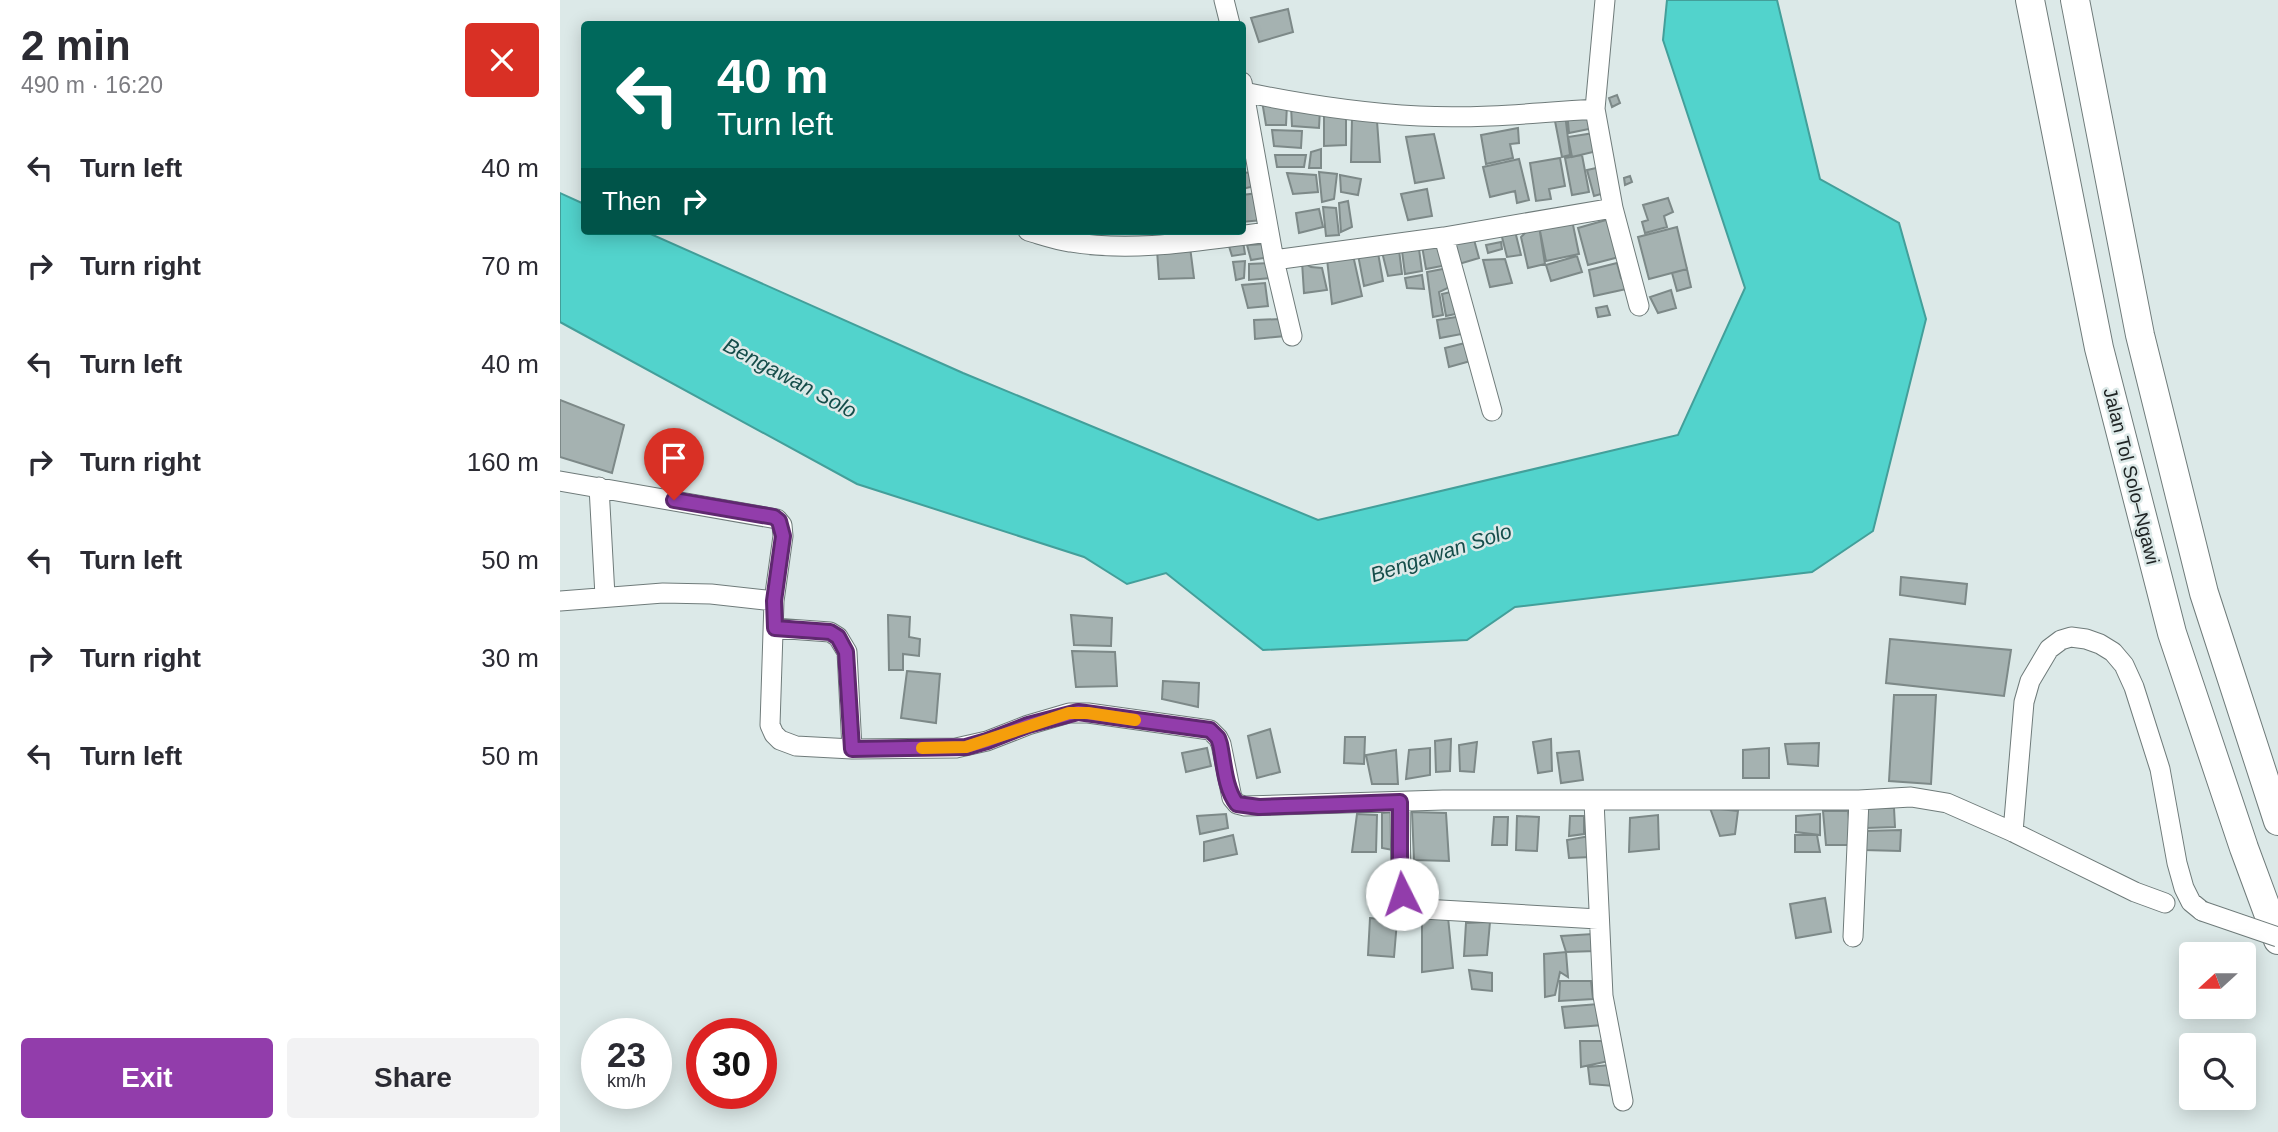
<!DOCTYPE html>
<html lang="en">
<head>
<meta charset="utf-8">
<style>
  :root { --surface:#fff; --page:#f2f2f3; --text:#2b2b33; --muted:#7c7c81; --accent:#923dab }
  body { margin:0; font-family:Helvetica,sans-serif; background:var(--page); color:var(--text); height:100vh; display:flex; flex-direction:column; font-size:26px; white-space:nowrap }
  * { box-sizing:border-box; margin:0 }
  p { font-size:23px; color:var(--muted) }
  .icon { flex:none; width:38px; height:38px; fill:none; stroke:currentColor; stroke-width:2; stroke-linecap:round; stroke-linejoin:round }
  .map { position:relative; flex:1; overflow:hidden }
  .drawer { display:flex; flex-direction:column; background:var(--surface); width:560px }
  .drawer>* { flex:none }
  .banner { position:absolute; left:21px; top:21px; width:665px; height:214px; border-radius:7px; box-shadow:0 4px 18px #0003; background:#00695c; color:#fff; overflow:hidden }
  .needle { width:46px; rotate:249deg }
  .tools { position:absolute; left:1619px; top:942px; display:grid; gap:14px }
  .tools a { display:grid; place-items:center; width:77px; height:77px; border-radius:7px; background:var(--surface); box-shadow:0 4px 18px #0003; font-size:35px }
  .speed { position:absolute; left:21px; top:1018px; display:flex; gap:14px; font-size:35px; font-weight:700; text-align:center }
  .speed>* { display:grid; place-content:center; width:91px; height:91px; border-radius:50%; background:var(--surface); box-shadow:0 4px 18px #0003; line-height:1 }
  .speed small { font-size:18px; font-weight:400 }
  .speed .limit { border:10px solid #d22; background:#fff; color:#111 }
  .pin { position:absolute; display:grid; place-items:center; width:60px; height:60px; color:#fff; margin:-72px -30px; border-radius:50% 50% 50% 0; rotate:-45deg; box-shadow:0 0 7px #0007 }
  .pin .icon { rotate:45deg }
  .me { position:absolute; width:77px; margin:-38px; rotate:356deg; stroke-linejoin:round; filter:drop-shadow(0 0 5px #0008) }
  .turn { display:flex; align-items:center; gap:24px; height:147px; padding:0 21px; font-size:32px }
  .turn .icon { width:91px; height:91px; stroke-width:2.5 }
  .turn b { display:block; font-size:49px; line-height:60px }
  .then { display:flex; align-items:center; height:66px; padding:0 21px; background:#0003; gap:14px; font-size:26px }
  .round { display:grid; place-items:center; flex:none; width:74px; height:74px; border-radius:7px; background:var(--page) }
  .summary { display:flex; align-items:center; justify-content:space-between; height:119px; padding:0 21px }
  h1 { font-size:42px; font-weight:700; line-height:52px }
  .cta { display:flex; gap:14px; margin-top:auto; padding:14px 21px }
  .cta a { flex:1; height:80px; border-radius:7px; background:var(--accent); color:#fff; font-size:28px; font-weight:700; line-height:80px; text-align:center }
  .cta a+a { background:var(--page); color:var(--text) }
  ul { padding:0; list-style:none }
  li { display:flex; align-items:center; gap:21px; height:98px; padding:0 21px }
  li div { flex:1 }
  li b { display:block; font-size:26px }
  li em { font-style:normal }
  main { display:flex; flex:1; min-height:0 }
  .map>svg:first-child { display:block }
  .water { fill:#52d3cc; stroke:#439f9a; stroke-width:2 }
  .building { fill:#a5b2b1; stroke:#7d8988; stroke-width:2 }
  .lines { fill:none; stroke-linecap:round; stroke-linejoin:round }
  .minor-casing { stroke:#6f7b7a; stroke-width:21 }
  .highway-casing { stroke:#6f7b7a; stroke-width:30 }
  .minor { stroke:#fff; stroke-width:19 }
  .highway { stroke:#fff; stroke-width:28 }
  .minor-bridge-casing { stroke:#6f7b7a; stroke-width:21; stroke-linecap:butt }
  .minor-bridge { stroke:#fff; stroke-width:19 }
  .route-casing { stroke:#5f286f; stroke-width:18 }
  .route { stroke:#923dab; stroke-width:12 }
  .slow { stroke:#f59e0b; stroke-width:12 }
  .labels { text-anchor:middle; stroke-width:5; stroke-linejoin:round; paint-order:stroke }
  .street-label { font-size:19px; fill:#202525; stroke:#dce9e8 }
  .water-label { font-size:21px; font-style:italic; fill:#154d4a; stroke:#dce9e8 }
</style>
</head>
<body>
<main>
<section class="drawer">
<div class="summary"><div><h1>2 min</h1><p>490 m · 16:20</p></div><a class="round" style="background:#d93025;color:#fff"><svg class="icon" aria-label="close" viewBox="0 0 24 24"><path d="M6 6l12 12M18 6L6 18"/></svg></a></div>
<ul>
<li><svg class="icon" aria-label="left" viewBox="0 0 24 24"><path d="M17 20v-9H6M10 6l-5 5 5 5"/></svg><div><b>Turn left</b></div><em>40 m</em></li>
<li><svg class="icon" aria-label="right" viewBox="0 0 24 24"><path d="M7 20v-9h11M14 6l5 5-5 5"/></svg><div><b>Turn right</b></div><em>70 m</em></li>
<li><svg class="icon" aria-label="left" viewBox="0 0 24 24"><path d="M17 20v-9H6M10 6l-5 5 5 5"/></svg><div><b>Turn left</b></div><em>40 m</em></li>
<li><svg class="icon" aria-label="right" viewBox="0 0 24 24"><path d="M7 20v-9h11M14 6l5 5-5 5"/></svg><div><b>Turn right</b></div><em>160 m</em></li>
<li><svg class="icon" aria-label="left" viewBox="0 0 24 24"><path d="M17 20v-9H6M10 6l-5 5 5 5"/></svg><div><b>Turn left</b></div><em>50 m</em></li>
<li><svg class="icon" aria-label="right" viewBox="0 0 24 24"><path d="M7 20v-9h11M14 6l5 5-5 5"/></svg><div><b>Turn right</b></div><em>30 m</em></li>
<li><svg class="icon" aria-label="left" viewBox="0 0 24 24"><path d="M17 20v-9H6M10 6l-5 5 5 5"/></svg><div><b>Turn left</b></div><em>50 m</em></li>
</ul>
<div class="cta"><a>Exit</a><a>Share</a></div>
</section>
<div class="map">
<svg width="1718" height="1132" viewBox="0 0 1718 1132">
  <rect width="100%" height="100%" fill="#dce9e8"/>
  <!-- water -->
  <path class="water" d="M1107,0H1217L1260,179L1339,223L1366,319L1313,531L1252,572L955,607L907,640L703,650L606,573L567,584L524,557L297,484L0,322V193L24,204V231H84L403,373L758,520L1118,435L1185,288L1103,40Z"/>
  <!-- building -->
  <path class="building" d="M728,9L733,32L699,42L691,18Z
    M1057,95L1060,103L1052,107L1049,98Z
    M702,101L727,105L726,125H706Z
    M731,106L760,109L759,128L732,126Z
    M1007,111H1032L1034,128L1009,133Z
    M764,113L786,118V145L764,146Z
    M1005,114L1010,155L1002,157L994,116Z
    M792,119L817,121L820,162H791Z
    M958,128L959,143L950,144L953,158L926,164L921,135Z
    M712,130L742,131L741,148L714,146Z
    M1034,133L1037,151L1012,157L1008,137Z
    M874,134L884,178L855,183L846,137Z
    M761,149V168H749L751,152Z
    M715,155H746L744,167H717Z
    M1022,155L1029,192L1012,195L1005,158Z
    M1000,158L1005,186L989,189L991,199L976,201L970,163Z
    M959,159L969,200L957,203L955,191L930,197L923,167Z
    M1041,167L1048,192L1034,196L1027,170Z
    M694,172L695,186L682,189V173Z
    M759,172L777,174L774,199L762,202Z
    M727,173L756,175L758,192L733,194Z
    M780,175L801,179L798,195L781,192Z
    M1070,176L1072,182L1065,185L1064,178Z
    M867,189L872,216L848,220L841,194Z
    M698,193L702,220L682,222V195Z
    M1108,198L1113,212L1104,216L1107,227L1085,233L1082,222L1088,220L1083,205Z
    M788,201L792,227L781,232L779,203Z
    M763,207L776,208L779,235L766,236Z
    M759,209L763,227L739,233L736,213Z
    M1053,218L1063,256L1028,265L1018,228Z
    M1012,220L1019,254L986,261L980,231L984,227Z
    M979,226L985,264L968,268L961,237L969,229Z
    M1117,227L1127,269L1089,279L1078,237Z
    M955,231L961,255L947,257L941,233Z
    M913,236L919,258L899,264L894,240Z
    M683,241L685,254L672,256L668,243Z
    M941,242L942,249L928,253L926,245Z
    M882,243L887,265L866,269L862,246Z
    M707,244L710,257L691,260L687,245Z
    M630,247L634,278L599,279L597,250Z
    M859,249L862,271L845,274L842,251Z
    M839,250L842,274L828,276L822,252Z
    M818,253L823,281L804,286L798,255Z
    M793,255L802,296L772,304L767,259Z
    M1017,256L1022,272L991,281L986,265Z
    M945,259L952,283L930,287L923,260Z
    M685,261L684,278L676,280L673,262Z
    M742,262L751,267L762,268L767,290L744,293Z
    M710,263L711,278L689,280V264Z
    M1057,263L1061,278L1068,276L1071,288L1034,296L1029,270Z
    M888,268L892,286L879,292L883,315L873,317L867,272Z
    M1127,269L1131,287L1117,291L1112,273Z
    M862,275L864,289L847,288L845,278Z
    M705,283L708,306L688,308L682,285Z
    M1111,290L1116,308L1098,313L1090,297Z
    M895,291L900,313L886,316L882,294Z
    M1047,306L1050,315L1038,317L1036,308Z
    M903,316L907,333L880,338L877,320Z
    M721,319L725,336L695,339L694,320Z
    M909,342L914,360L889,367L885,348Z
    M0,400L64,425L52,473L0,457Z
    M1341,577L1407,584L1405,604L1340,595Z
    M328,615L350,617L349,637L360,639L359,656L343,654V670H329Z
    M511,615L552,618L551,646L514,645Z
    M1330,639L1451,650L1444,696L1326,683Z
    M512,651L555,652L557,686L516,687Z
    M347,671L380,674L376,723L341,718Z
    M603,681L639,683L638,707L602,699Z
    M1334,695H1376L1371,784L1329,781Z
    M710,729L720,772L697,778L688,736Z
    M785,737H805L804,764L784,763Z
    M891,739L890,771L876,772L875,741Z
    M991,739L992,771L978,773L973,742Z
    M917,742L914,772L900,771L899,745Z
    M1259,743L1258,766L1228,764L1225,744Z
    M647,748L651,766L626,772L622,753Z
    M870,748V775L846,779L849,750Z
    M1209,748V778H1183V750Z
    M836,750L838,784H812L806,755Z
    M1019,751L1023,780L1001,783L997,753Z
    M1150,808L1178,811L1175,834L1160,836Z
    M1303,808H1334L1335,827L1306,828Z
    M1263,811H1288L1292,845H1266Z
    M834,812L833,850L822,848V813Z
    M852,812L886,813L889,861L854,860Z
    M666,814L668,828L640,834L637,816Z
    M797,814L817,815L816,852H792Z
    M1260,814V835L1236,832V816Z
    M1098,815L1099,849L1069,852L1070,818Z
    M957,816L979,817L977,851L956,850Z
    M1010,816H1024V834L1009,836Z
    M934,817H948L947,845H932Z
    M1341,830L1340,851L1304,850V831Z
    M673,835L677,854L644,861V842Z
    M1235,835H1257L1260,852H1235Z
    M1030,836L1031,857L1009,858L1007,840Z
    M1265,898L1271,932L1236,938L1230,904Z
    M888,917L893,968L862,972V920Z
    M810,918L837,921L834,957L808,955Z
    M930,922L927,955L904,956L906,923Z
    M1033,934L1035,951L1006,952L1001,936Z
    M1006,952L1008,977L1000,972L995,995L985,997L984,954Z
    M909,970L932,973V991L912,989Z
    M1000,981H1031L1033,999L999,1001Z
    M1038,1004L1043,1025L1005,1028L1002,1007Z
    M1020,1041H1046L1049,1061L1021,1067Z
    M1050,1065L1054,1086L1030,1084L1028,1067Z"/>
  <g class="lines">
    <defs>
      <path id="minor" d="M664,0L670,24
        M1045,0L1035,109L1053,208L1079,306
        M682,82L714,260L732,336
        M684,92C741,104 801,113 859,116C917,119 976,113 1035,109
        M468,231C482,235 496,240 510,242C576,253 643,240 709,232
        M884,237L932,411
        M714,260L884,237L1053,208
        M0,481L217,519L222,525L223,536L214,601
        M39,487L45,596
        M0,601L103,593L151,594L214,601L210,725L214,734L220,740L236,746L292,749L396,748L427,741L468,725L509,713H528L650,730L658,738L661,744L672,798L677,804L685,806L883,800H1299L1351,797L1387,803L1453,832L1575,892L1605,903
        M214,628L270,632L278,637L287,652L292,749
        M1034,801L1043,996L1063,1101
        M840,802L841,889C844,901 852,906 863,909L1038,919
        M1453,832L1464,702L1470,681L1489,649L1501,640L1511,637L1526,639L1540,644L1553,652L1564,665L1574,687L1600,769L1617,863L1624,888L1631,902L1642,911
        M1293,937L1299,800"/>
      <path id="highway" d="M1470,0L1539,348L1612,633L1684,848L1718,940
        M1515,0L1580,335L1644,593L1718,821"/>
    </defs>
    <!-- minor casing -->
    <use href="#minor" class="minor-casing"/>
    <!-- highway casing -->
    <use href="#highway" class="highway-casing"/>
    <!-- minor -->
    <use href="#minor" class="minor"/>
    <!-- highway -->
    <use href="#highway" class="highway"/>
    <defs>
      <path id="minor-bridge" d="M1642,911L1718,937"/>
    </defs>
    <!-- minor-bridge casing -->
    <use href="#minor-bridge" class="minor-bridge-casing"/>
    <!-- minor-bridge -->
    <use href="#minor-bridge" class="minor-bridge"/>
  </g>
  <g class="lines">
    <defs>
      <path id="route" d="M114,500L214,517L219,521L223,536L214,601L215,628L270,632L278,637L286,652L292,749L406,747L427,741L468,725L518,712L650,730L658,738L660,744C664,763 665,789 677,804L699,807L840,802V882L842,894"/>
    </defs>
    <!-- route casing -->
    <use href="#route" class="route-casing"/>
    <!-- route -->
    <use href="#route" class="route"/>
    <!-- slow -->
    <path class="slow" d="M362,748L406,747L509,713H528L575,720"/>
  </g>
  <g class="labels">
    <!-- street labels -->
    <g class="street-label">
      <text transform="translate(1572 476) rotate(76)" y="7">Jalan Tol Solo–Ngawi</text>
    </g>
    <!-- water labels -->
    <g class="water-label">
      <text transform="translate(230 378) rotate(28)" y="7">Bengawan Solo</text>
      <text transform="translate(881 553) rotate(-18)" y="7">Bengawan Solo</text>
    </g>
  </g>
</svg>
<div class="tools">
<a><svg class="needle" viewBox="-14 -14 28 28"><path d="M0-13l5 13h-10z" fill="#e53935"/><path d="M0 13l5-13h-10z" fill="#7c7c81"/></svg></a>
<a><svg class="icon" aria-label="search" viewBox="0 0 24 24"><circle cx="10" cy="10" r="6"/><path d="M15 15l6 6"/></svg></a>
</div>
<div class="speed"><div>23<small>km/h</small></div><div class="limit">30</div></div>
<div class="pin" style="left:114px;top:500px;background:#d93025"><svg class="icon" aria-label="arrive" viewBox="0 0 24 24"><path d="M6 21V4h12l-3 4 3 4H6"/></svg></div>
<svg class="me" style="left:842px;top:894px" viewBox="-20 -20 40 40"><circle r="19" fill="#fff"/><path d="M0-13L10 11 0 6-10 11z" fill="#923dab"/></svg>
<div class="banner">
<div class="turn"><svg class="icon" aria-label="left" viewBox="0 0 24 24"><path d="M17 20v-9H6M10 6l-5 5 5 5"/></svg><div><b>40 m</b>Turn left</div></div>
<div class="then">Then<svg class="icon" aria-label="right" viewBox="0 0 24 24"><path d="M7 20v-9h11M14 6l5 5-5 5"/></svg></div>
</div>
</div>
</main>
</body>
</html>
